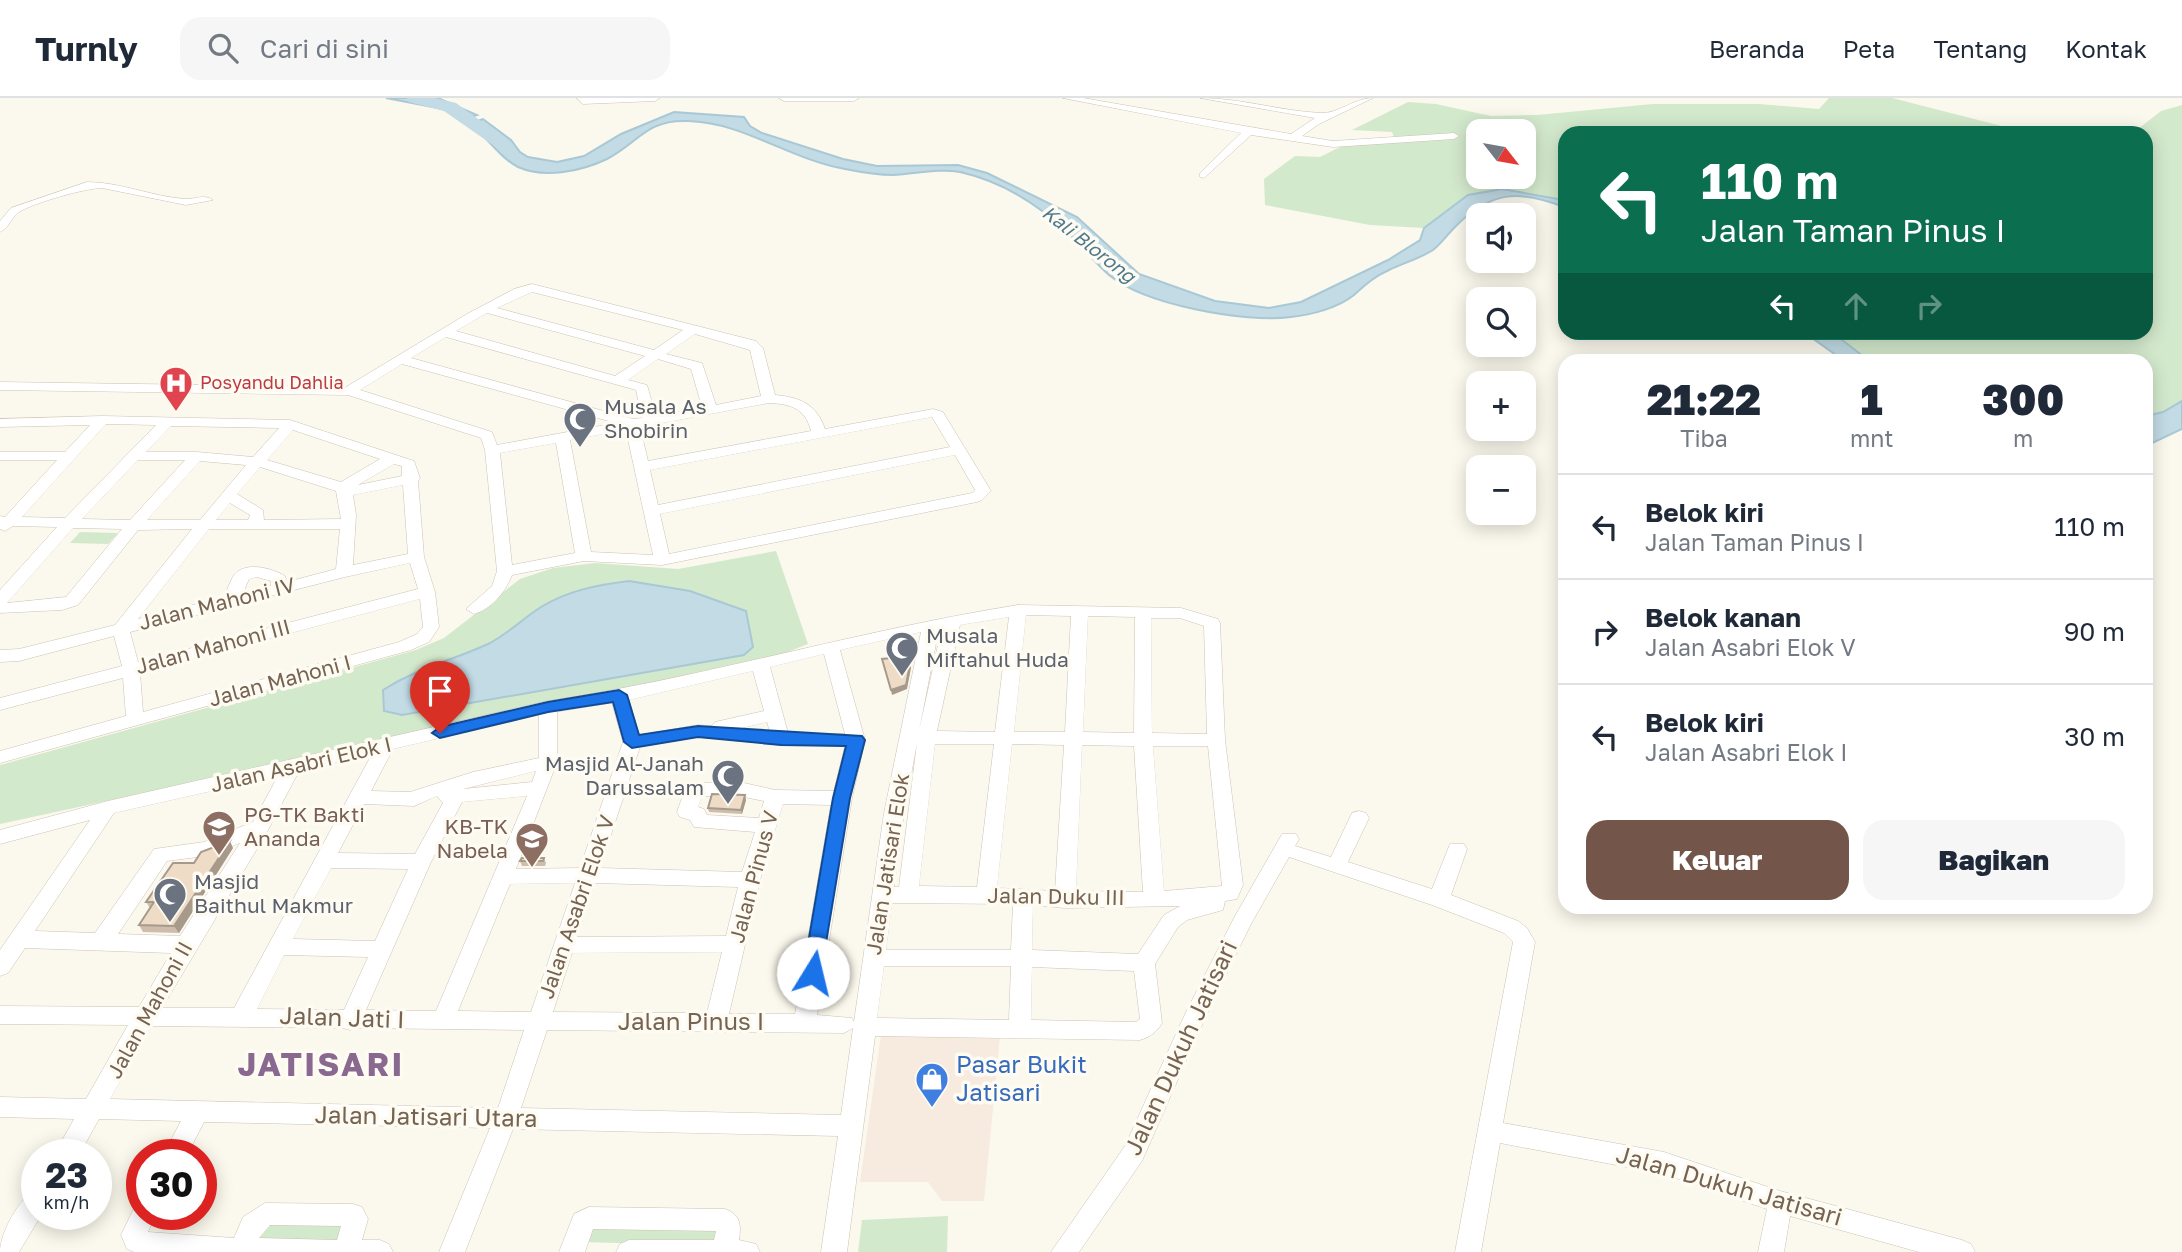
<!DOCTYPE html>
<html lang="id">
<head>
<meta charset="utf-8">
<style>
  :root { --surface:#fff; --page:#f6f6f7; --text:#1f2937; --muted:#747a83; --line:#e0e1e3; --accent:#735549 }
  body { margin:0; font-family:"Golos Text",sans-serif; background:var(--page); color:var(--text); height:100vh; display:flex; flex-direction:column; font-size:26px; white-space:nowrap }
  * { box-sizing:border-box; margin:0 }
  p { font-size:23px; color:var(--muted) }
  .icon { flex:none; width:38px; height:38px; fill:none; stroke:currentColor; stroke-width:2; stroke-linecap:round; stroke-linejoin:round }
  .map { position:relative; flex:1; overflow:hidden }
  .drawer { position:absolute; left:1558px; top:256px; width:595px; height:560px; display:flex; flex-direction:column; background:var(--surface); border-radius:21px; box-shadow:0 4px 18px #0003 }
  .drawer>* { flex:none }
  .banner { position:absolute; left:1558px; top:28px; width:595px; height:214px; border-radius:21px; box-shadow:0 4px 18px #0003; background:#0b6e4f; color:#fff; overflow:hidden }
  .needle { width:46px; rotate:121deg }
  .fabs { position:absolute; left:1466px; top:21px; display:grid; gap:14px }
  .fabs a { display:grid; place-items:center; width:70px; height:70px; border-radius:14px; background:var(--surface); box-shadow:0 4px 18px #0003; font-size:35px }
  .speed { position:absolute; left:21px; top:1041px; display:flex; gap:14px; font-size:35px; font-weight:700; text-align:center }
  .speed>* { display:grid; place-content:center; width:91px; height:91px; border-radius:50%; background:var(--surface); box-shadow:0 4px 18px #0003; line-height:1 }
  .speed small { font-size:18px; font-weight:400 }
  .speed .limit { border:10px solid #d22; background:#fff; color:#111 }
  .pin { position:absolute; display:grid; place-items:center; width:60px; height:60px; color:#fff; margin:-72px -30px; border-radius:50% 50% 50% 0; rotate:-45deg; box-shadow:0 0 7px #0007 }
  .pin .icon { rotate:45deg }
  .me { position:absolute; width:77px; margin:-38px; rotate:9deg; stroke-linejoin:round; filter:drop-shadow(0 0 5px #0008) }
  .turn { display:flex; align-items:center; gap:24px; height:147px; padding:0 28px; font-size:32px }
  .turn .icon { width:91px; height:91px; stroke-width:2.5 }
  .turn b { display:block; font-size:49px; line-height:60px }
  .lanes { display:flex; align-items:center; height:66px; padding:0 28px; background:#0003; justify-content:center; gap:35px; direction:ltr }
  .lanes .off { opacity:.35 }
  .eta { display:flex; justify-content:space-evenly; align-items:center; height:119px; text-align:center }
  .eta b { font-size:42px; font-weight:800; line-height:49px }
  .action { display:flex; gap:14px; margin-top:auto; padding:14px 28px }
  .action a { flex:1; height:80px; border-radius:21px; background:var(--accent); color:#fff; font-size:28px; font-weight:800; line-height:80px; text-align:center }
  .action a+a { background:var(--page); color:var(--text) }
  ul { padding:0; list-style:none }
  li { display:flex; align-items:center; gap:21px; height:105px; padding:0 28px; border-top:2px solid var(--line) }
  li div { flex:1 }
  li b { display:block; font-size:26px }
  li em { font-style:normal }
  header { display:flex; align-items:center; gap:42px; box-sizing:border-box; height:98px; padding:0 35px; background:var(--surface); border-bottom:2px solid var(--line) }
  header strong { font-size:33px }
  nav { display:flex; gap:38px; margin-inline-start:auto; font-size:24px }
  .search { width:490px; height:63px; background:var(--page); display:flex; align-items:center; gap:18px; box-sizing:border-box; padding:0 24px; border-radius:21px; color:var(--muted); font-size:26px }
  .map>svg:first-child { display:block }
  .commercial { fill:#f7eadf }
  .green { fill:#d3e9cc; fill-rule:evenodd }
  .water { fill:#c2dbe4; stroke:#a9c8d5; stroke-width:2 }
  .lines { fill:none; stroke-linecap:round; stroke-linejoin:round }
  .river { fill:#c2dbe4; fill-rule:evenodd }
  .minor-casing { stroke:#cdc2b3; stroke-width:1 }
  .minor { fill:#fff; fill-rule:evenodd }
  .wall { fill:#cebdab }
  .shaded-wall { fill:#a79a8b }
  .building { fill:#efdcc7; stroke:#a79a8b; stroke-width:2 }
  .route { fill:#1a73e8; stroke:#114b97; stroke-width:2 }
  .labels { text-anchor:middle; stroke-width:7; stroke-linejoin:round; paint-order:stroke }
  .far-health-label { font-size:18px; fill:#be3a42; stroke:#fefbf3; text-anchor:start }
  .far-water-label { font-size:19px; font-style:italic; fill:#4f7a8d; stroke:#fefbf3 }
  .worship-label { font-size:21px; fill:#5b616d; stroke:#fefbf3; text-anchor:start }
  .street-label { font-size:21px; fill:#766351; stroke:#fefbf3 }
  .education-label { font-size:21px; fill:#785e54; stroke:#fefbf3; text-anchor:start }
  .near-street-label { font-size:24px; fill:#766351; stroke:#fefbf3 }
  .near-shop-label { font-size:24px; fill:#366cbe; stroke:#fefbf3; text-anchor:start }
  .near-district-label { font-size:33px; font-weight:bold; letter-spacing:2px; fill:#896990; stroke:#fefbf3 }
</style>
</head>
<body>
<header>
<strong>Turnly</strong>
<div class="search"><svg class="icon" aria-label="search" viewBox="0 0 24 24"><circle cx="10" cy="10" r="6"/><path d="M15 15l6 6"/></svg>Cari di sini</div>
<nav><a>Beranda</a><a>Peta</a><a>Tentang</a><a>Kontak</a></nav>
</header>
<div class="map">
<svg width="2182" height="1154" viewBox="0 0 2182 1154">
  <rect width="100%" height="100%" fill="#fbf8ed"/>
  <!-- commercial -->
  <path class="commercial" d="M881,937L1000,938L984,1103H942L928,1084H860Z"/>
  <!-- green -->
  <path class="green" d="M1829,0H1892L2029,35H1564V102L1502,91L1468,97L1424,130L1370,127L1265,107L1264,81L1295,58L1320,59L1342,48L1395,42L1392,34L1352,32L1408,4L1436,6L1491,18L1537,17L1653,6H1759L1819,11ZM1479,33H1524V79H1479Z
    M2182,7V303L2163,314L2146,318V262H1868L1833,235L2146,234V35H2133L2161,13Z
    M80,434L118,435L108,446L70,445Z
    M776,453L808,546L777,558L0,726V667L416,552L444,540L520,481L553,470L595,465L678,471Z
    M948,1118L947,1154H858L862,1122Z
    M268,1119L353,1120L343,1145H256Z
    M590,1121L726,1125L720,1148L583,1144Z"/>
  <!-- water -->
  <path class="water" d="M386,0H438L477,17L464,21L443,11Z
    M674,14L744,19L750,28L762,35L843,61L877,68L958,67L987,75L1077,119L1139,176L1215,203L1269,210L1301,204L1388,162L1420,142L1424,130L1468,97L1502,91L1564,102V109C1518,91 1490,93 1454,130C1447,137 1441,146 1433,152C1419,161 1403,165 1389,172C1375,178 1365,187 1354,197C1338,210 1311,217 1291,219C1245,225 1145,207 1109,177C1094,164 1081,147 1066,133C1037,106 1000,83 960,74C938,70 916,76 893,77C878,77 860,74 845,71C789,61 742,24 688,23C647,21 638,45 607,61C582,73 545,81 518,69C498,59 487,37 468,26L483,21L511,42L520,54L528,59L557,64L584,58L621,36Z
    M1805,235H1833L1868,262H1843Z
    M2182,303V331L2146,348V318L2163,314Z
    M629,483L690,493L746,513L753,549L744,557L402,617L384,613L383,592C419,569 451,563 488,546C508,536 522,521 541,509C569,492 598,487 629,483Z"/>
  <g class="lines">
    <!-- river -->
    <path class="river" d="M407,0H435L456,5L515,48L506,53L500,52L444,13L409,4Z"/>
    <defs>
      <path id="minor" d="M577,0H660L655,3L583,6Z
        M779,0H859L854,3H784Z
        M1063,0H1083L1291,36L1315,20L1200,0C1241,0 1280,13 1321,15C1338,16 1354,0 1373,0L1319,26L1302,38L1333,43L1454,35L1459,38L1454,41L1333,49L1251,37L1204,80L1200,79V75L1241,35Z
        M87,84C121,84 153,99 186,101C196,101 205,96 213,102L186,107L102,90C86,90 33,105 19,114C11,120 9,130 0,134V123L11,110Z
        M532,186L756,243L763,250L775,297C799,299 817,306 825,331L933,311L943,314L991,393L982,402L977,404L662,467L584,463L512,477C506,493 492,511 474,516L466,511L492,488L497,473L485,352L481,340L348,297L0,292V284L346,289L467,216L514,191ZM532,194L683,232L654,252L497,210ZM487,215L645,258L615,278L456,233ZM695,236L750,252L761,298L716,307L702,265L666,256ZM446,239L636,292L642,320L633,321L411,260ZM658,261L691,271L702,309L656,318L647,287L628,282ZM402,266L616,325L497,347L492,334L360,292ZM769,305C791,306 805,310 811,333L648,363L640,329ZM932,319L950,349L658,407L650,372ZM626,332L653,457L591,454L570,342ZM556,345L575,455L512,467L500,355ZM955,357L975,392L972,395L669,456L660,416Z
        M102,318L290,322L414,363L420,380L418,383L424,459L435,494L439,529L429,544L411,552L0,665V653L126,618L123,580L0,612V600L122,568L114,538L19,563L0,564V552L19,551L115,527L192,431L138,432L78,507L62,512L0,515V492L57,429L13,428L5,433L0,431V418L5,419L57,362H0V354H65L90,327L0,329V321ZM106,326L156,327L65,420L22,419ZM171,328L279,330L253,359L197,354H146ZM293,332L380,361L341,384L267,362ZM138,362H185L130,422L82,421ZM200,363L246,367L200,422H147ZM394,366L402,368V378L358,387ZM260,369L336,393L341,421L264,422L263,412L237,396ZM403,387L408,456L353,467L356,417L353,397ZM230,405L250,417L248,422H216ZM73,430L122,431L66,499L7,505ZM209,431H340L336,471L287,484L285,478C272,470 245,463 234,477C230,483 227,493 224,499L138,521ZM410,465L418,491L138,564L130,534L345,479ZM257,479L271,483V488L243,495L249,481ZM420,501L423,529L417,536L399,544L143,614L140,575Z
        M1018,507L1181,510L1218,521L1220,525L1225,642L1243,787L1237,801L1225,803L1223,812L1187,822L1178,829L1155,866L1162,925C1157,934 1150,939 1140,942L875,938L847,1154H821L838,1038L513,1031L465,1154H439L490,1030L204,1024L187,1057H163L181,1023L99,1021L79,1057H54L74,1021L0,1019V999L86,1001L128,927L0,926V908L139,909L171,855L25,850L8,875L0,878V852L90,722L0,746V732L108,703L548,603C706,579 860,532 1018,507ZM1026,517L1071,518L1065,634H1014ZM1088,518L1135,519L1134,635L1083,634ZM1009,519L995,634L937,633L960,527ZM1151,520H1180L1204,528L1207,636L1152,635ZM942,529L919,633L939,530ZM921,534L884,715L854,924L852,920L817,917L852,700L865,642L840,552ZM824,556L845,636L788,635L770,569ZM753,573L764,613L715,624L712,628L698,627L639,637L629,602ZM612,605L623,644L580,770L516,771L557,664V614ZM539,617V660L473,674L410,694L371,693L393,651ZM767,624L770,634L738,631ZM698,639L781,647L845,648L834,693L775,692L744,685H667L665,690L667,695L683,697L677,714L680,719L690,722L694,729L755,734L742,774L600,770L640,649ZM917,645L899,789H894L904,715ZM935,646H994L977,789L919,788ZM1012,646L1064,647L1055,793L997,790ZM1082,647L1134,648L1143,794L1076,793ZM1153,648H1208L1222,788L1164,793ZM372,656L234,910H162L267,734L299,673ZM536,673L532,684L463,691ZM278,678L253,724L204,744L154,751L95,835L35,833L114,715ZM437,698L443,705L415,756L338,755L364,706L414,708ZM527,698L436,913L366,912L431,764L462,704ZM702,698L744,699L764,703L759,720L707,717L704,711L698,709ZM783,706L831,707L795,916H729L760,782ZM240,745L180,838L118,836L167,763L206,758ZM331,770L408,771L375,843L293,841ZM575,785L531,914L458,913L510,786ZM595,785L738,789L726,838L577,839ZM892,805L1013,806L1011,852H886ZM1033,807L1065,810L1180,808L1164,817L1138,856L1032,852ZM722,854L707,915L553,914L572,855ZM284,857L368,859L344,912L257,911ZM884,868H1011L1009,922L877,920ZM1032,869L1134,873L1140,921L1136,924L1031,922ZM151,928L343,930L350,932L356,930L524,932L498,1010L110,1001ZM853,930L841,1017L521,1010L547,932L844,935Z
        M1359,713L1366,715L1369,720L1348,764L1432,791L1450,746H1464L1467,751L1451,797L1518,823L1527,830L1535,844L1503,1025L1664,1054L1780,1093L1962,1142L1971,1146L1975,1154H1919L1790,1118L1784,1154H1758L1767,1111L1664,1076L1500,1045L1481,1154H1455L1513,844L1504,835L1432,807L1289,759L1251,826L1205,920L1142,1063L1079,1154H1051L1125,1048L1186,914L1235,818L1282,736H1296L1299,741L1295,748L1331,759L1352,715Z
        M37,1092V1116H42L19,1154H0C0,1136 19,1098 37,1092Z
        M142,1105V1116H156L148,1134L234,1140L243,1119L265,1105L353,1106L362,1109L368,1121L362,1142H380L389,1146L393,1154H134L127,1151L121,1137L135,1108ZM270,1127L341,1128L337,1142L259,1140Z
        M589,1109L725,1111C741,1117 741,1127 739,1142L756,1146L760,1154H616L620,1146L629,1142H714L716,1133L593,1131L585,1154H559L574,1116Z"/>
    </defs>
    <!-- minor casing -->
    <use href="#minor" class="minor-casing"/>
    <!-- minor -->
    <use href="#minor" class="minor"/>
  </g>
  <!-- wall -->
  <path class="wall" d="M746,702L742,716L709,714L708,710Z
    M233,750L179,835L143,834L139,827L150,810L146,804L194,765Z
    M544,760L546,765L545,768H522L520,763Z"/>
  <!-- shaded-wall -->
  <path class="shaded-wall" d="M910,566L911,570L907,591L892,597L891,592Z
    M745,697L746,702L742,716L741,712Z
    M230,743L233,750L179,835L174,828Z"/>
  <!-- building -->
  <path class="building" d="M903,559L910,566L906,587L891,592L882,561Z
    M712,696L745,697L741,712L708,710Z
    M230,743L174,828L139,827L154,804H146L173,765H194L201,754Z
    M522,760H544L543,763H520Z"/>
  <!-- route -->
  <path class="route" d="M619,592L627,597L639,637L698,628L862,638L865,642L850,700L820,881H806L803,875L833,700L846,648L781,647L698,639L632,650L624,644L613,604L548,614L440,640L432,635L440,629L548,604Z"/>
  <!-- icons -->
  <defs>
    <symbol id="hospital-pin" viewBox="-11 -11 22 30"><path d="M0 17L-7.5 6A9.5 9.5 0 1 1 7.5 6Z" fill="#e0444e" stroke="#fefbf3"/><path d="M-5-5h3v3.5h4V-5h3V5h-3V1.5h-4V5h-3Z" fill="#fff"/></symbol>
    <symbol id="mosque-pin" viewBox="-11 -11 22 30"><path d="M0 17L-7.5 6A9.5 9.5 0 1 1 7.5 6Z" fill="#6b7280" stroke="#fefbf3"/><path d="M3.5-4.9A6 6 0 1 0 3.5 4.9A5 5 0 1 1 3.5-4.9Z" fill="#fff"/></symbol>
    <symbol id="school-pin" viewBox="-11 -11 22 30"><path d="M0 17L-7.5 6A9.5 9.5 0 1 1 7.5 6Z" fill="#8d6e63" stroke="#fefbf3"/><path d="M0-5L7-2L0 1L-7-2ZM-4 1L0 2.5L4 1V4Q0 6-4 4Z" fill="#fff"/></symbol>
    <symbol id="shop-pin" viewBox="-11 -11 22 30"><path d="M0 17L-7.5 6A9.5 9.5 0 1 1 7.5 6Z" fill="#3f7fe0" stroke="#fefbf3"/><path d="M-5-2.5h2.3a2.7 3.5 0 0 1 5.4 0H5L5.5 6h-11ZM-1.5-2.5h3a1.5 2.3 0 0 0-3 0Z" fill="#fff"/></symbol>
  </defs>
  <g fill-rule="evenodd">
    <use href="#hospital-pin" x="157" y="266" width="38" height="52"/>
    <use href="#mosque-pin" x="561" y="302" width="38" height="52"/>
    <use href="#mosque-pin" x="883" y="531" width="38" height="52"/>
    <use href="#mosque-pin" x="709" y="659" width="38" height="52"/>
    <use href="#school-pin" x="200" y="710" width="38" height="52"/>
    <use href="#school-pin" x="513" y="722" width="38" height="52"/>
    <use href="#mosque-pin" x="151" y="777" width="38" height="52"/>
    <use href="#shop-pin" x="913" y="962" width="38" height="52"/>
  </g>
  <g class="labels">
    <!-- far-health labels -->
    <g class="far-health-label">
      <text x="200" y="291">Posyandu Dahlia</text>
    </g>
    <!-- far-water labels -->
    <g class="far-water-label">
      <text transform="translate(1089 146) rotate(38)" y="7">Kali Blorong</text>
    </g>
    <!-- worship labels -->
    <g class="worship-label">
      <text x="604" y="316">Musala As<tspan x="604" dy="24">Shobirin</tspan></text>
      <text x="926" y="545">Musala<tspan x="926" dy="24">Miftahul Huda</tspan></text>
      <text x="704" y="673" text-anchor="end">Masjid Al-Janah<tspan x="704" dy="24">Darussalam</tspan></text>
      <text x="194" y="791">Masjid<tspan x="194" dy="24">Baithul Makmur</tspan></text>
    </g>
    <!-- street labels -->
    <g class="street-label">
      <text transform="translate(217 506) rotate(-14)" y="7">Jalan Mahoni IV</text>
      <text transform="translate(213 549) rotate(-15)" y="7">Jalan Mahoni III</text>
      <text transform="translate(280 583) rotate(-15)" y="7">Jalan Mahoni I</text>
      <text transform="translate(301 667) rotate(-13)" y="7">Jalan Asabri Elok I</text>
      <text transform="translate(888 766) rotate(-81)" y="7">Jalan Jatisari Elok</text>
      <text transform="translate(754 779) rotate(-75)" y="7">Jalan Pinus V</text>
      <text transform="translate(1056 799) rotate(1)" y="7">Jalan Duku III</text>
      <text transform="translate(577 809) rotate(-71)" y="7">Jalan Asabri Elok V</text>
      <text transform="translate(150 912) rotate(-61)" y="7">Jalan Mahoni II</text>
    </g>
    <!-- education labels -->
    <g class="education-label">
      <text x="244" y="724">PG-TK Bakti<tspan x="244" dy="24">Ananda</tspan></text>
      <text x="508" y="736" text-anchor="end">KB-TK<tspan x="508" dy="24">Nabela</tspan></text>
    </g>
    <!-- near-street labels -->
    <g class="near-street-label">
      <text transform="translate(342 920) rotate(2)" y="8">Jalan Jati I</text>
      <text x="691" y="932">Jalan Pinus I</text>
      <text transform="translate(1181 950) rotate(-65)" y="8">Jalan Dukuh Jatisari</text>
      <text transform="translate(426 1019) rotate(1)" y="8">Jalan Jatisari Utara</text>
      <text transform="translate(1729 1088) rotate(16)" y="8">Jalan Dukuh Jatisari</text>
    </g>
    <!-- near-shop labels -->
    <g class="near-shop-label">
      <text x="956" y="975">Pasar Bukit<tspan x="956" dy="28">Jatisari</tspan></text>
    </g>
    <!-- near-district labels -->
    <g class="near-district-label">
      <text x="321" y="978">JATISARI</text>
    </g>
  </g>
</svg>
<div class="fabs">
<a><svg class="needle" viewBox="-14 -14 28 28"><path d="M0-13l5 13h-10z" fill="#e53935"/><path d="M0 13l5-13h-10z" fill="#747a83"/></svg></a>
<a><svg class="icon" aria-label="sound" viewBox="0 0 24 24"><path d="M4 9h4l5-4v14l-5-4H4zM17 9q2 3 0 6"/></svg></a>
<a><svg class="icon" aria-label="search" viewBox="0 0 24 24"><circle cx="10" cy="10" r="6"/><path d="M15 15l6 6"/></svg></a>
<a>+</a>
<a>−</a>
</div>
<div class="speed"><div>23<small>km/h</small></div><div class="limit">30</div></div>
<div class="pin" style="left:440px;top:635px;background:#d93025"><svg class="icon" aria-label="arrive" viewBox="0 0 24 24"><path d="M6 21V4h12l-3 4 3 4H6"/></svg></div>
<svg class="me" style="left:813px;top:875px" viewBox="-20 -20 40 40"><circle r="19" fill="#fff"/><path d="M0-13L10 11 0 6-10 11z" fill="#1a73e8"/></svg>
<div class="banner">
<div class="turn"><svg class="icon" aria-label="left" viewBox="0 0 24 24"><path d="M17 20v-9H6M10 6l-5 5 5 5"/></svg><div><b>110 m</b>Jalan Taman Pinus I</div></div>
<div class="lanes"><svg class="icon" aria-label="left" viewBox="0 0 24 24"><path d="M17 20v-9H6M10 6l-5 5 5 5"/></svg><svg class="icon off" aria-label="ahead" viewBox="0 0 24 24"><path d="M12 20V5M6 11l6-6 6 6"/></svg><svg class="icon off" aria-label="right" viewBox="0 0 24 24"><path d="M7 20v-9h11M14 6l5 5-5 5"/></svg></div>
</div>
<section class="drawer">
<div class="eta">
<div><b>21:22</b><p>Tiba</p></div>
<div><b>1</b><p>mnt</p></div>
<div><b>300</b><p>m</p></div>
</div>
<ul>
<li><svg class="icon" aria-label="left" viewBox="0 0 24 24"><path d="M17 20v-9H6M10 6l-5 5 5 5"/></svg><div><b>Belok kiri</b><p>Jalan Taman Pinus I</p></div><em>110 m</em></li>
<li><svg class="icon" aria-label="right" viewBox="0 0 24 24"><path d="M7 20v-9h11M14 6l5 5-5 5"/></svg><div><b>Belok kanan</b><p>Jalan Asabri Elok V</p></div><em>90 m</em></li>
<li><svg class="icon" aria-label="left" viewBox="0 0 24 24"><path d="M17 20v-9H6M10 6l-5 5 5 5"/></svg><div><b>Belok kiri</b><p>Jalan Asabri Elok I</p></div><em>30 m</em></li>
</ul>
<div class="action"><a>Keluar</a><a>Bagikan</a></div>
</section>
</div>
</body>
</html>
